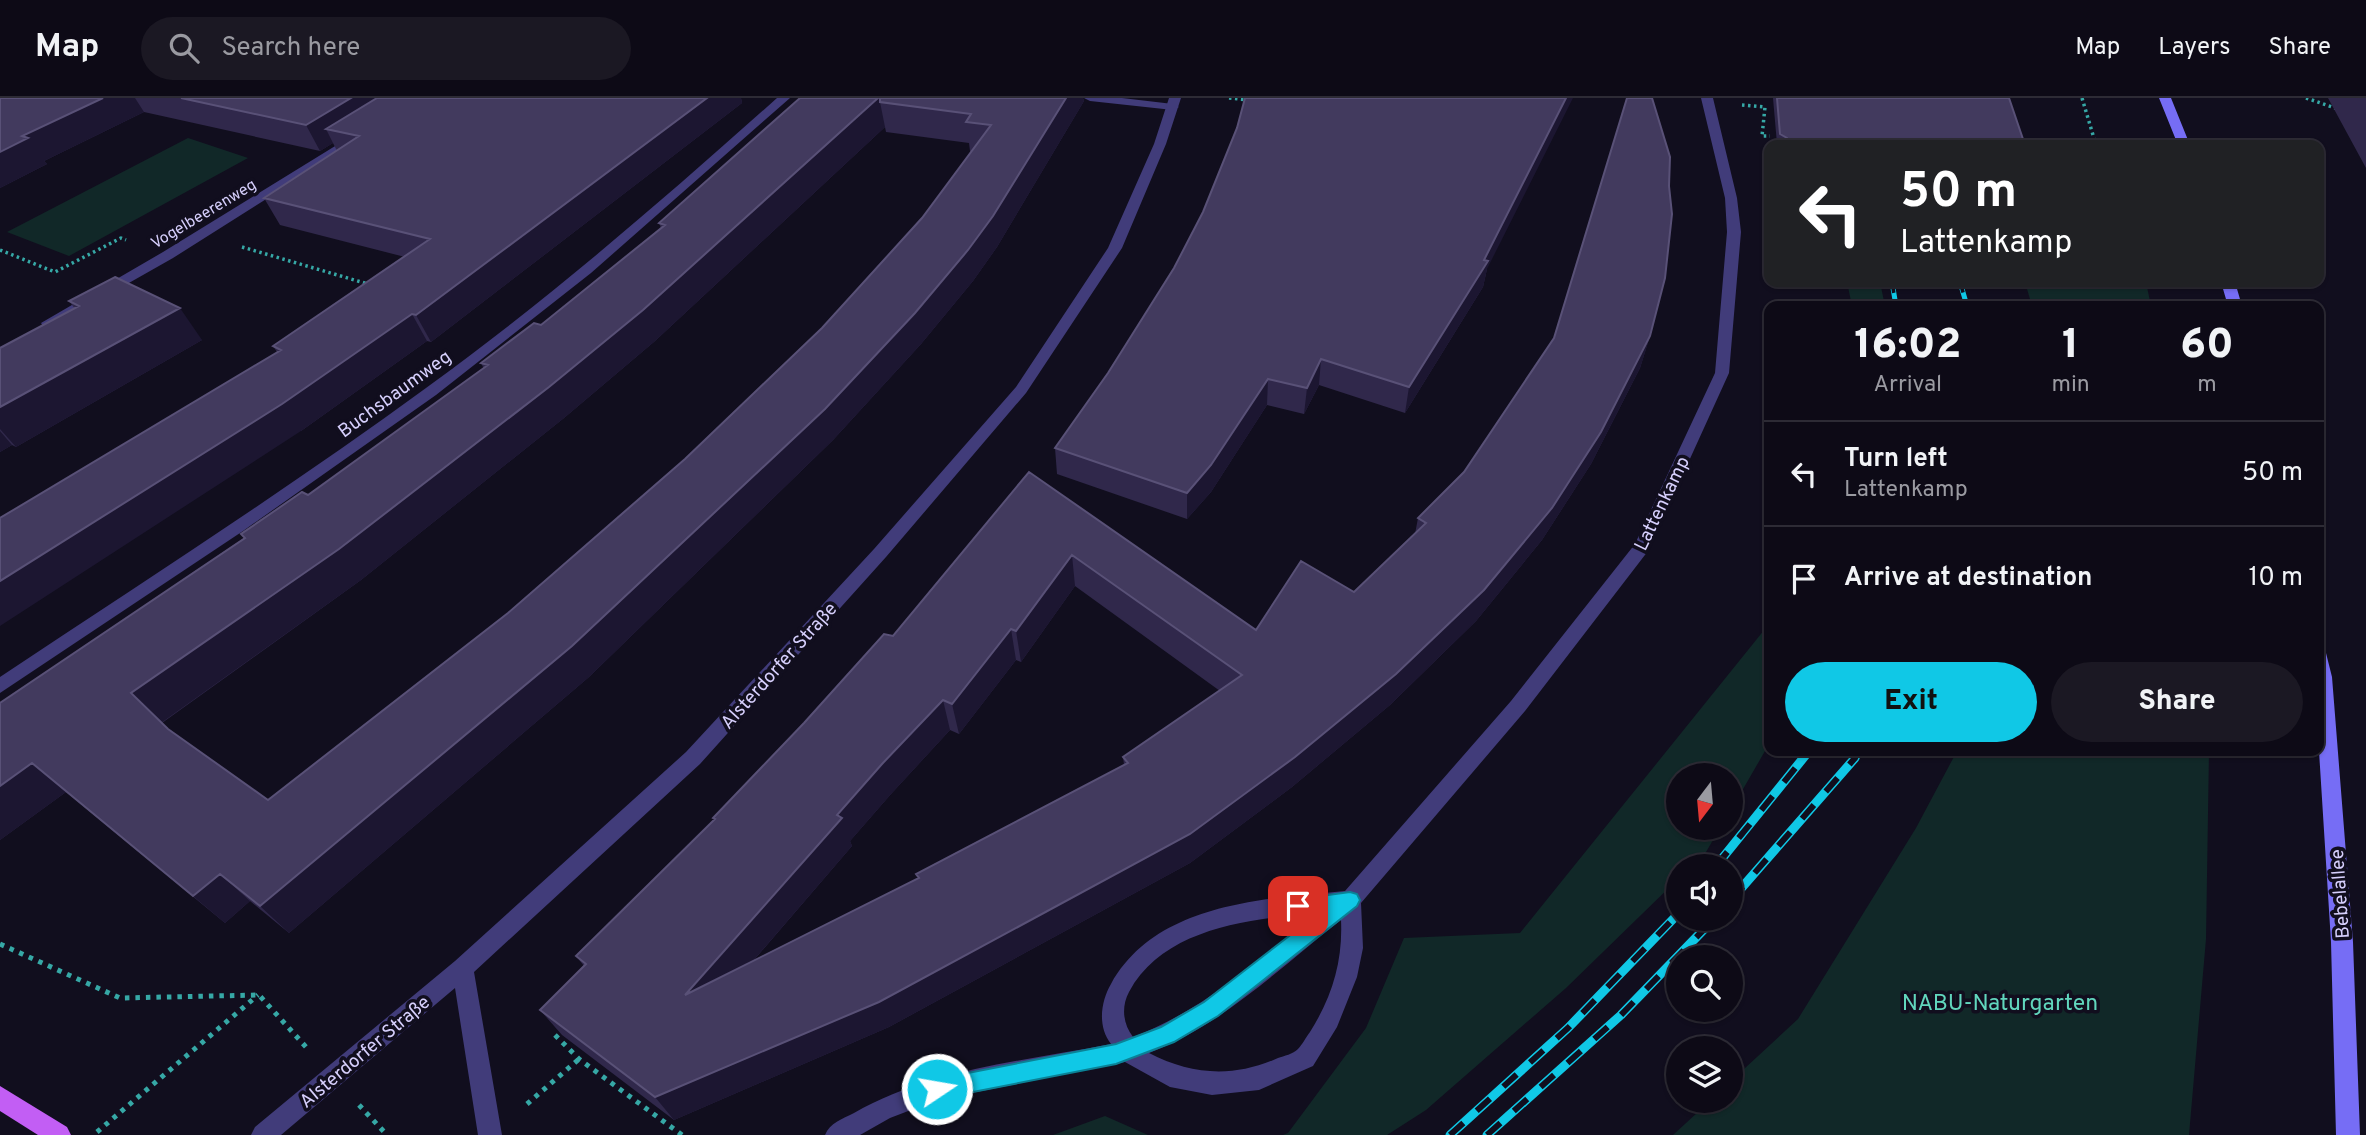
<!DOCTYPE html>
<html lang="en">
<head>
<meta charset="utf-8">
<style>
  :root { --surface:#0d0a16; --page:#1b1823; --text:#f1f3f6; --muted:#9a9aa1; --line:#2d2b35; --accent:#10c8e6 }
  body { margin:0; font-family:Overpass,sans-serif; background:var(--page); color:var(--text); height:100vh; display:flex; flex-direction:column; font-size:26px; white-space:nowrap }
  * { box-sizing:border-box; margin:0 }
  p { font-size:23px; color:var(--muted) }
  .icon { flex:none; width:38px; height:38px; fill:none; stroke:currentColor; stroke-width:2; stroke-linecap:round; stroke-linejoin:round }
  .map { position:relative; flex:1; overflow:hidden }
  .side { position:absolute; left:1764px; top:203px; width:560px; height:455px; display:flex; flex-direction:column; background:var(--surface); border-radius:14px; box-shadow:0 2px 5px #0004,0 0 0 2px var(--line) }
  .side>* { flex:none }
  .guide { position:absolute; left:1764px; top:42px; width:560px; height:147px; border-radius:14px; box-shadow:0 2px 5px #0004,0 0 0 2px var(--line); background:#202124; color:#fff; overflow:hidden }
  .needle { width:46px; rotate:196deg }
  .controls { position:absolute; left:1666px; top:665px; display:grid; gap:14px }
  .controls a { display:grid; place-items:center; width:77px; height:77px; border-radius:50%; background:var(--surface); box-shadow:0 2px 5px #0004,0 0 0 2px var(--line); font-size:35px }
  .pin { position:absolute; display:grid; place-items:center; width:60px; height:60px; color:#fff; margin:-30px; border-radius:14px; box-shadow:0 4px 10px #0006 }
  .me { position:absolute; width:77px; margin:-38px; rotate:78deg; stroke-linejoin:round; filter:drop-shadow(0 0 5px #0008) }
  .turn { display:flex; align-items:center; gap:24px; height:147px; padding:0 21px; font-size:32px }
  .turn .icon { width:91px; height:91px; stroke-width:2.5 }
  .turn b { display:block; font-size:49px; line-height:60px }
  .eta { display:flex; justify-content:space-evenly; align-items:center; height:119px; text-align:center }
  .eta b { font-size:42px; font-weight:800; line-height:49px }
  .action { display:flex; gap:14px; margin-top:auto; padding:14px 21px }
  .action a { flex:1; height:80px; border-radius:42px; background:var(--accent); color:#111; font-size:28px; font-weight:800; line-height:80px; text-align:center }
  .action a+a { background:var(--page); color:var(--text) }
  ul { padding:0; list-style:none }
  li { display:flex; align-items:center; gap:21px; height:105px; padding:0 21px; border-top:2px solid var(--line) }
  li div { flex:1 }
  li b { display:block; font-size:26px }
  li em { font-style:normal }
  header { display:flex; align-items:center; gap:42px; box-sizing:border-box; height:98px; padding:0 35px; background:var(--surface); border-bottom:2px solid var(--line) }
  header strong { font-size:33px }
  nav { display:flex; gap:38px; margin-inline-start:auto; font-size:24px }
  .search { width:490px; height:63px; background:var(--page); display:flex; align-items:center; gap:18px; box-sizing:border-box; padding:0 24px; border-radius:38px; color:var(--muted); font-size:26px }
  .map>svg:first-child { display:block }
  .green { fill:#112828 }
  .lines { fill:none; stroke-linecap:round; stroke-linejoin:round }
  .path-far1 { stroke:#36a8a6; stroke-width:3.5; stroke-dasharray:2.5 3.5; stroke-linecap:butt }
  .path { stroke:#36a8a6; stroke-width:5; stroke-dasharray:4.5 6; stroke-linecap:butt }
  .minor { fill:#413c7a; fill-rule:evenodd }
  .tertiary { fill:#413c7a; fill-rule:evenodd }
  .secondary { fill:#766df5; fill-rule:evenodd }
  .primary { fill:#c25ef4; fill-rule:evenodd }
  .rail-far1-casing { stroke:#10c8e6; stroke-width:5 }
  .rail-casing { stroke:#10c8e6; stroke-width:9 }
  .rail-far1 { stroke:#110e1e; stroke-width:3.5; stroke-dasharray:11; stroke-linecap:butt }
  .rail { stroke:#110e1e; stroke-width:6; stroke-dasharray:18; stroke-linecap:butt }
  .wall { fill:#30284b; fill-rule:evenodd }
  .shaded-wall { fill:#1c1631 }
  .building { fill:#423a5e; stroke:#595177; stroke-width:2; fill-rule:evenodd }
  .route { fill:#10c8e6; stroke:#0a8296; stroke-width:2 }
  .labels { text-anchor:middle; stroke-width:7; stroke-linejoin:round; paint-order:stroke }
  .far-street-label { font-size:16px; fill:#d6cffc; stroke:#110e1e }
  .street-label { font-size:19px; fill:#d6cffc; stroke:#110e1e }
  .near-park-label { font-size:23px; fill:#61d6bd; stroke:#110e1e }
</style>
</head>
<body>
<header>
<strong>Map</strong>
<div class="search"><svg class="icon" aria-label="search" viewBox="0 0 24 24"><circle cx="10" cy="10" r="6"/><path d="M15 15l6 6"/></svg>Search here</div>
<nav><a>Map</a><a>Layers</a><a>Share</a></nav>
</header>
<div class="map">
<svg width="2366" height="1037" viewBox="0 0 2366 1037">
  <rect width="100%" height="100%" fill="#110e1e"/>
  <!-- green -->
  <path class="green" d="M188,40L248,60L69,158L7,134Z
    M1847,184H1880L1885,208H1852Z
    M2025,184H2146L2151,208H2032Z
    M1769,526V646L1731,712V677H1678V730H1720L1706,754L1691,768H1678V781L1566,890L1426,1012L1387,1037H1283L1288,1035L1366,930L1404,840L1520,835Z
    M1957,653H2209L2206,841L2189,1037H1673L1710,1003H1731V983L1798,921L1916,730Z
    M1105,1018L1148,1037H1053Z"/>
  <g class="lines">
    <!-- path-far1 -->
    <path class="path-far1" d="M1229,0L1249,2
      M2082,0L2096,47
      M2306,0L2338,11
      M1742,7L1765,9L1762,38H1770
      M242,149L368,186
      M0,152L55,174L121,140L126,142"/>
    <!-- path -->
    <path class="path" d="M0,846L120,900L259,897L306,949
      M555,937L579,961L682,1037
      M527,1006L579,961
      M359,1007L387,1037
      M97,1034L258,897"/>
    <!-- minor -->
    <path class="minor" d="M777,0H790L591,175L436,297L243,433L0,595V579C143,484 288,391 426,290C549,201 664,101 777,0Z
      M1084,0H1122L1173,6L1179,9L1173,12L1090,3Z
      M1701,0H1713L1737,100L1741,134L1729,275L1648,453L1525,613L1361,805L1363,850L1357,879L1337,929L1313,968L1259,992L1212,997L1170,989L1125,964L937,1002L890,1020L860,1037H825C830,1025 842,1021 854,1015C931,971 1024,963 1111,946C1097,928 1101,903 1111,886C1156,805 1263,801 1345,793L1511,603L1635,446L1715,275L1727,134L1725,100ZM1318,815C1260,860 1203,913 1133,939C1123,926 1121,909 1129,894C1164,829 1252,821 1318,815ZM1341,822C1343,863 1332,899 1310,934C1306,939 1302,947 1298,951C1293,956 1284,958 1278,960C1234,980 1191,977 1149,955C1222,927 1281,869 1341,822Z
      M353,37L363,40L173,160L53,228H43L41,225L163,154Z"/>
    <!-- tertiary -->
    <path class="tertiary" d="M1169,0H1181L1166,46L1122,150L1026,295L886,459L700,666L474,874L502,1037H478L455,890L281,1037H251L255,1029L455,863L686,654L874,451L1016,289L1108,150L1154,46Z"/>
    <!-- secondary -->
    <path class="secondary" d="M2159,0H2171L2190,47H2178Z
      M2221,184H2235L2242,208H2228Z
      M2319,549L2325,551L2332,579L2353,844L2360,1037H2336L2331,844L2319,653Z"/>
    <!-- primary -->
    <path class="primary" d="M0,988L67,1029L71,1037H38L0,1013Z"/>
    <defs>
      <path id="rail-far1" d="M1892,184L1896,208
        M1960,184L1967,208"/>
      <path id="rail" d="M1716,768L1809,653
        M1731,802L1855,660L1858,653
        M1450,1037L1568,930L1678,816
        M1487,1037L1621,917L1714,821"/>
    </defs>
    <!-- rail-far1 casing -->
    <use href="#rail-far1" class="rail-far1-casing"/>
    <!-- rail casing -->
    <use href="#rail" class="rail-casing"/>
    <!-- rail-far1 -->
    <use href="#rail-far1" class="rail-far1"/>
    <!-- rail -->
    <use href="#rail" class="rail"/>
  </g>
  <!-- wall -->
  <path class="wall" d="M0,0H741L742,5L431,244L427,243L301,333L277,254L273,248L405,159L280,127L264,100L337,53L333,45L320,53L144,14L44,63L47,66L0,90Z
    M800,0H1083L1084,3L997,149L973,183L921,246L833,342L589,579L289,835L250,803L225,825L66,694L0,742V605L244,440L241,436L308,397L484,271L481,265L541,227L661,130L659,125ZM885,29L886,34L969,45L970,53L971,54L922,120L822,230L685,361L508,515L268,702L168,631L162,625L361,482L564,320L655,243Z
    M1773,0H2009L2025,47H1780L1777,46Z
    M2328,0H2366V70Z
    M1237,30L1487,171L1483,189L1405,315L1319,287L1304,316L1267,307L1211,394L1187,421L1057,376L1055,350L1108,275L1174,170L1203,114Z
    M69,203L202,242L16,349L12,347L0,354V250L75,211Z
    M1650,238L1640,270L1591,366L1542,442L1476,523L1390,607L1292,689L1190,765L889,929L674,1022L562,937L540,912L584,868L576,858L714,722L713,720L893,538L1029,374L1256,532L1354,494L1415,436L1418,420ZM1075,488L1220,593L1123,659L1124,667L916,776L918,780L754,862L852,748L850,743L891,696L950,632L959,636L1016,562L1021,564Z"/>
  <!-- shaded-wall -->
  <path class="shaded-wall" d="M103,0H135L144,14L44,63L47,66L0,90V54L22,38Z
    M351,0H406L326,31L333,45L320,53L306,27Z
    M707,0H741L742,5L431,244L416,217Z
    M878,0H881L880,4L885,29L655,243L564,320L361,482L161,625L131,595Z
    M1066,0H1083L1084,3L997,149L973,183L921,246L833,342L589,579L289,835L260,808Z
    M1566,0H1573L1487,171L1483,189L1405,315L1409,289L1484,162Z
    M180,210L202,242L16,349L0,331V309Z
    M412,216L427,243L301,333L0,528V483Z
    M1650,238L1640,270L1591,366L1542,442L1476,523L1390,607L1292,689L1190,765L889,929L674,1022L655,999L879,904Z
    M1321,261L1319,287L1304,316L1307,290Z
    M1268,281L1267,307L1211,394L1187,421V395Z
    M0,333L12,347L0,354Z
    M1072,457L1075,488L1021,564L1016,533Z
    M1011,531L1016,562L959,636L952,606Z
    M943,602L950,632L891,696L850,743L852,748L702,922L685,897L837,717L882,666Z
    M32,665L66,694L0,742V688Z
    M220,776L250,803L225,825L193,798Z"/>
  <!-- building -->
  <path class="building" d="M0,0H103L22,38L28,40L0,54Z
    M181,0H351L306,27Z
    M377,0H707L416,217L412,216L282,306L0,483V420L281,252L273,248L430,141L264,100L359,38L326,31Z
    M800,0H878L643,212L549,289L339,451L131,595L168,631L268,702L508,515L685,361L822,230L922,120L991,27L966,24L971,16L880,4V0H1066L993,118L968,152L915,215L825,311L572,548L260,808L220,776L193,798L32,665L0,688V605L245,440L241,436L302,394L308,397L488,267L481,265L534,225L541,227L665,127L659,125Z
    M1245,0H1566L1484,162L1488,163L1409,289L1321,261L1307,290L1268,281L1211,367L1187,395L1055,350L1108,275L1174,170L1203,114L1237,30Z
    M1627,0H1652L1670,59L1669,88L1672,116L1665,180L1650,238L1601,334L1552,410L1484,492L1396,576L1295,659L1190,736L879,904L655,999L540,912L586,866L576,858L715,721L713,720L804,625L884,536L893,538L1029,374L1256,532L1301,463L1354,494L1426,425L1418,420L1464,374L1554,240ZM1072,457L1242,577L1123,659L1128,665L916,776L919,780L685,897L842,720L837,717L882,666L943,602L952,606L1011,531L1016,533Z
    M1777,0H2009L2025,47H1787V40L1780,36Z
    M115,179L180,210L0,309V250L79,208L69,203Z"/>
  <!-- route -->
  <path class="route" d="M1350,794L1357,796L1360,802L1357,808L1218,918L1174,944L1116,966L937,1001L929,998L926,991L929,984L937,981L1116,946L1161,929L1204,904L1320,814L1298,816L1291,814L1288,808L1291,802Z"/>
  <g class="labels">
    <!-- far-street labels -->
    <g class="far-street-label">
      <text transform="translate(203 115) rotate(-31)" y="6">Vogelbeerenweg</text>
    </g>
    <!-- street labels -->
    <g class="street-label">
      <text transform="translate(394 295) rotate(-36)" y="7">Buchsbaumweg</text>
      <text transform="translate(1661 405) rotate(-64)" y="7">Lattenkamp</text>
      <text transform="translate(778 567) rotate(-48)" y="7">Alsterdorfer Straße</text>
      <text transform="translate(2339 796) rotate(-94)" y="7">Bebelallee</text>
      <text transform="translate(364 953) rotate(-40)" y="7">Alsterdorfer Straße</text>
    </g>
    <!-- near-park labels -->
    <g class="near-park-label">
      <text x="2000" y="912">NABU-Naturgarten</text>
    </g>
  </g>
</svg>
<div class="controls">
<a><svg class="needle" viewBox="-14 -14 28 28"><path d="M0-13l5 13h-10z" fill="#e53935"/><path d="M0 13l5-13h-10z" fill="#9a9aa1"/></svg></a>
<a><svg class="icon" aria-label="sound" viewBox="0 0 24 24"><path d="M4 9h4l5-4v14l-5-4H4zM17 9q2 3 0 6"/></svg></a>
<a><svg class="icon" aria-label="search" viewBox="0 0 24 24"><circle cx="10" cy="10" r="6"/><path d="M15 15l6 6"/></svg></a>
<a><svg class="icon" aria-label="layers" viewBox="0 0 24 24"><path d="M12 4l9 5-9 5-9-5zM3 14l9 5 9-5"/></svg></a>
</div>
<div class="pin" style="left:1298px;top:808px;background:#d93025"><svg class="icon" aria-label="arrive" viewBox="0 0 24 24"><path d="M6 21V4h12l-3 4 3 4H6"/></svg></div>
<svg class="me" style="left:937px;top:991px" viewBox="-20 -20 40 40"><circle r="17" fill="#10c8e6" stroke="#fff" stroke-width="3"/><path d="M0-11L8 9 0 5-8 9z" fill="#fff"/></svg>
<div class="guide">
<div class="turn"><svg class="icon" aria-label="left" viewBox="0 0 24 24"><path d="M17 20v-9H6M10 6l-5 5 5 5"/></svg><div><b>50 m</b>Lattenkamp</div></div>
</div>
<section class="side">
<div class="eta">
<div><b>16:02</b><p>Arrival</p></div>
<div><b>1</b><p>min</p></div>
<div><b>60</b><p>m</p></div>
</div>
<ul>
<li><svg class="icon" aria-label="left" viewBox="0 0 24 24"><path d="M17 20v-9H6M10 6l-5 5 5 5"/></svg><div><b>Turn left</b><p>Lattenkamp</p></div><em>50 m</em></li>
<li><svg class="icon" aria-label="arrive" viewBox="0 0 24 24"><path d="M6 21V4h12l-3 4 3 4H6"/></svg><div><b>Arrive at destination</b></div><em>10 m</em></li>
</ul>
<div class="action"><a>Exit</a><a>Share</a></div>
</section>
</div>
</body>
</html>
